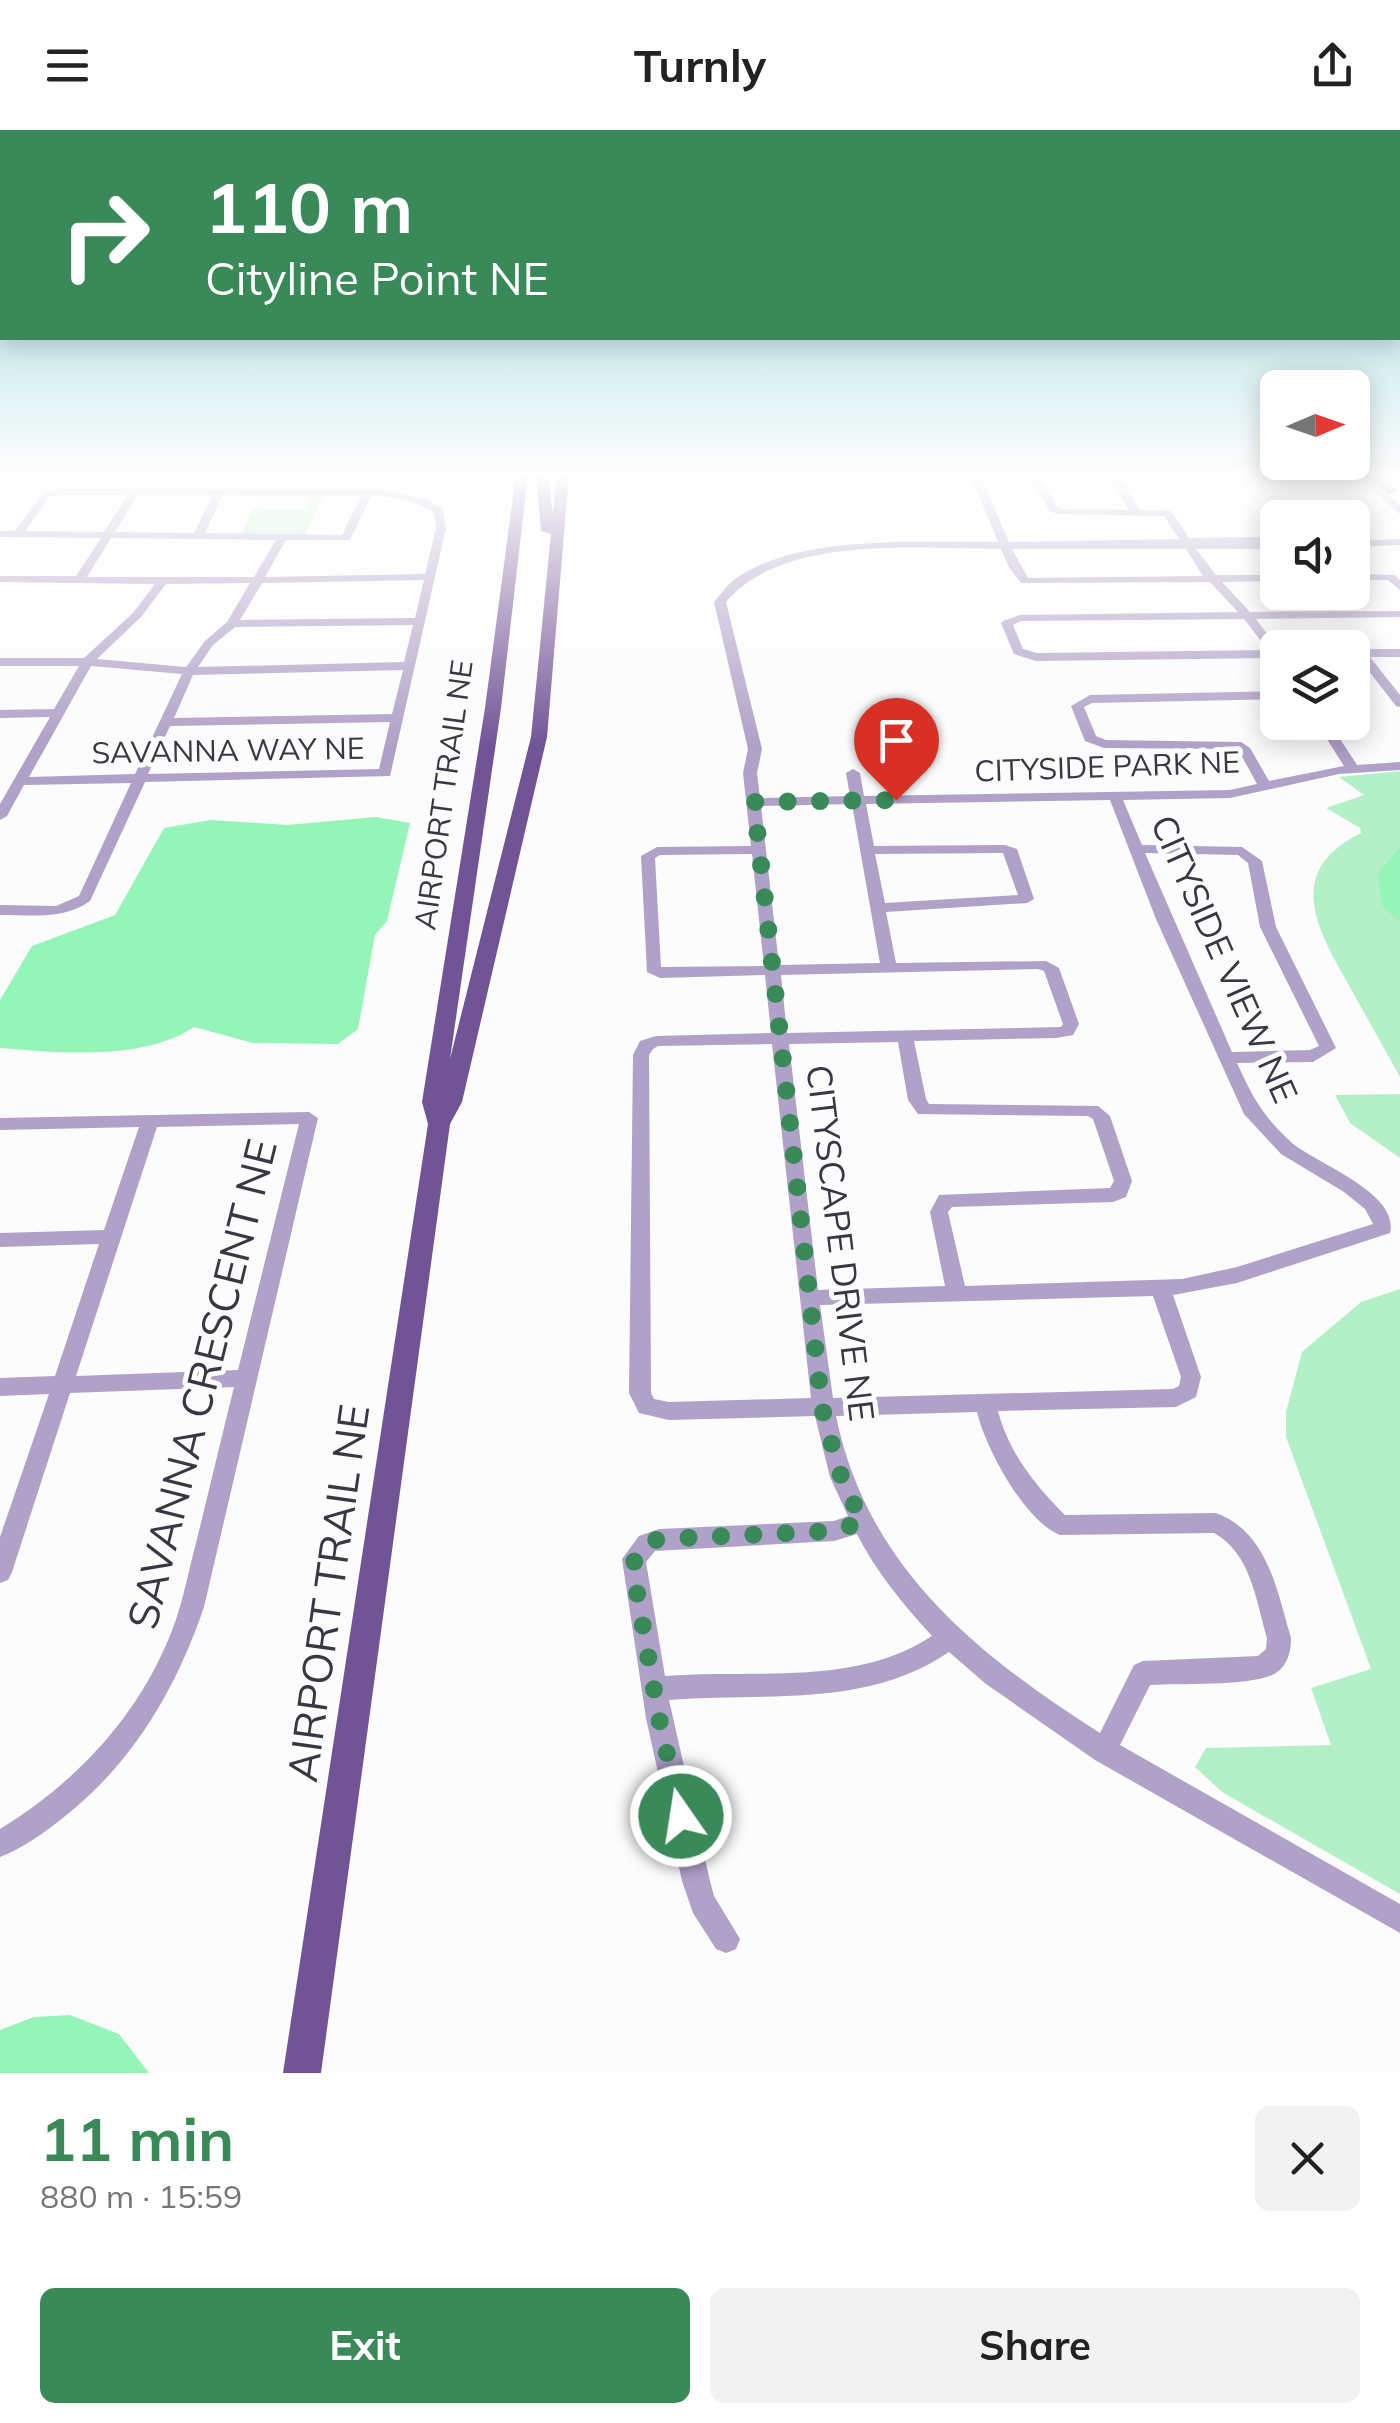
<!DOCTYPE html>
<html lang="en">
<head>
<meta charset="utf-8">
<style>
  :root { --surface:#fff; --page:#f2f2f2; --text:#222; --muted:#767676; --accent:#398959 }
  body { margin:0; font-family:Mulish,sans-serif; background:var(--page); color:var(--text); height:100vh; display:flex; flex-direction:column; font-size:38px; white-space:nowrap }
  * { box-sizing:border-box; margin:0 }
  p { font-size:32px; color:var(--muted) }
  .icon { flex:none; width:55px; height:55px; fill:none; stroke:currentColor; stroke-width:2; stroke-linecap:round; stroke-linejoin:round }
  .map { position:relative; height:1943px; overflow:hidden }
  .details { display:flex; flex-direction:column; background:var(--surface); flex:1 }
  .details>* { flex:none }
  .hud { position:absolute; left:0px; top:0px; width:1400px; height:210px; box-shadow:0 5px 25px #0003; background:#398959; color:#fff; overflow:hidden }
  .needle { width:65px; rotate:88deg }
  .buttons { position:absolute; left:1260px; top:240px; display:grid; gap:20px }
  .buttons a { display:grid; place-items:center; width:110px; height:110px; border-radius:15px; background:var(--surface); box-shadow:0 5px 25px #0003; font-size:50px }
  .pin { position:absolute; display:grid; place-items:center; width:85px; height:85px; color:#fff; margin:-102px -42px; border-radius:50% 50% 50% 0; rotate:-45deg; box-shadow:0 0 10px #0007 }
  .pin .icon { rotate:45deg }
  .me { position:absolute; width:110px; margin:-55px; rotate:347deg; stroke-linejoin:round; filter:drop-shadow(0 0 8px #0008) }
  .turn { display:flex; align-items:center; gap:35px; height:210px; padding:0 40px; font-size:45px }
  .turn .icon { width:130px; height:130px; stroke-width:2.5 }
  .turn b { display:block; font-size:70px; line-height:85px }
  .round { display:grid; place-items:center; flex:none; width:105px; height:105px; border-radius:15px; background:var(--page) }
  .summary { display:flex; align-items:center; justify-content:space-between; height:170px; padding:0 40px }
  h1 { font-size:60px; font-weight:700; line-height:75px; color:var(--accent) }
  .primary-button { display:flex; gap:20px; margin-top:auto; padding:20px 40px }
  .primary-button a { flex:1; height:115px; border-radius:15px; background:var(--accent); color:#fff; font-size:40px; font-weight:700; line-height:115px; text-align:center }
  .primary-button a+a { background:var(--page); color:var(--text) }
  header { display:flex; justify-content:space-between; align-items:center; height:130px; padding:0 40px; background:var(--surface); font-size:45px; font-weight:700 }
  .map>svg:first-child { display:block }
  .green { fill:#b3f0c7 }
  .water { fill:#95f4b7 }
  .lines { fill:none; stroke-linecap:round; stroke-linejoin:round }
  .minor { fill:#afa1c7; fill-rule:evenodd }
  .major { fill:#715496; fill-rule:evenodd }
  .route { stroke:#398959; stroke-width:18; stroke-dasharray:0 32.4 }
  .labels { text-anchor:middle; stroke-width:10; stroke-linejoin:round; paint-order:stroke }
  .far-street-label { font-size:30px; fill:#3b3742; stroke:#fcfcfc }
  .street-label { font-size:35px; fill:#3b3742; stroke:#fcfcfc }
  .near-street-label { font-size:42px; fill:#3b3742; stroke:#fcfcfc }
</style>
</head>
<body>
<header><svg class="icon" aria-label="menu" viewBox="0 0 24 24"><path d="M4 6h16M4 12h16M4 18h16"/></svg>Turnly<svg class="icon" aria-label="share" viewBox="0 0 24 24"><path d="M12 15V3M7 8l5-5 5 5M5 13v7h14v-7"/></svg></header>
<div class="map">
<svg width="1400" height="1943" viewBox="0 0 1400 1943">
  <rect width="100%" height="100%" fill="#fcfcfc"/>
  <!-- green -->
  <path class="green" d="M488,344L456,360L428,352L381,347L0,345Z
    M312,365H324L304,406H241L253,379L304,380Z
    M1400,641V947C1384,918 1367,888 1351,859C1318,801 1282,742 1361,703L1360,698L1326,678L1364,665L1339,647Z
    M1400,964V1028L1350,993L1335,965Z
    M1400,1159V1764L1222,1662L1195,1637L1206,1618L1331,1615L1311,1558L1371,1539L1286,1307V1282L1302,1222L1361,1172Z"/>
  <!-- water -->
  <path class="water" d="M376,687L410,693L387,791L375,805L358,899L338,914L253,913L194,897C144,931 59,923 0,918V870L32,816L115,785L164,698L211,690L287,695Z
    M1400,717V792L1382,775L1378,743Z
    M70,1885L119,1904L149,1943H0V1900L34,1887Z"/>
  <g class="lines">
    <!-- minor -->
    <path class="minor" d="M1036,344L1058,377L1063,379L1129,380L1107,344H1117L1140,380L1171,381L1189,408L1278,407V419H1196L1216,445H1278V451L1222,452L1250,482L1400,481V487L1256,489L1278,518V528L1036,531L1014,524L1001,493L1003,491L1020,485L1238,482L1210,452L1021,453L1009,437L1001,419C920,419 783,404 726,472L762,619L757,643L760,668L850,666L846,643L853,639L860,643L864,666L1230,660L1257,654L1240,623L1233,619L1104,618L1085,611L1071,576L1090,565L1278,561V569L1092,573L1084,577L1096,606L1106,610L1241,612L1250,618L1269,651L1344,636L1316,592H1329L1357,635L1400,632V640L1339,644L1230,668L1123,670L1142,715L1242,717L1262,731L1276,797L1336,918L1313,932L1237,933C1253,968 1262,985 1291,1012C1314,1033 1400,1062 1390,1103L1237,1153L1173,1165L1201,1247L1196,1267L1176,1277L998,1281C1009,1323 1035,1355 1065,1385L1216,1383C1268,1402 1277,1461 1291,1508C1291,1521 1288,1535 1276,1543C1253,1557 1179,1553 1150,1555L1120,1615L1400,1774V1803L1095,1630L986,1554L949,1522C866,1579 764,1562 669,1570L710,1751L714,1766L740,1809L736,1819L726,1823L716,1819L693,1783L682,1751L646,1588L622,1429L639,1406L659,1399L834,1391L848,1386L830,1347L815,1286L669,1290L639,1283L629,1263L633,925L640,911L656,906L771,903L765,845L660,848L647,842L641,726L657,717L751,716L743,643L748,619L714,472C721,464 727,455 735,449C800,403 921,413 998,412L972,349L977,346ZM1030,349L1050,381L1057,384L1164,386L1179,409L1009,412L983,352ZM1012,419H1186L1203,446L1028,448ZM1244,489L1268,520L1037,523L1023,519L1013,495L1021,491ZM1110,670L1156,789L1244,984L1281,1024L1344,1062L1365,1079L1373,1094L1237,1137L1182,1149L965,1156L948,1082L952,1077L1113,1072L1126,1067L1132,1051L1110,986L1098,976L929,974L926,969L914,911L1056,908L1073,905L1079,894L1059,838L1046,831L896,833L886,782L1027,773L1034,769L1017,719L1005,715L874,716L866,674ZM852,674L880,833L779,835L761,676ZM1003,723L1018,765L885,773L875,724ZM1145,723L1238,725L1248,733L1260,797L1319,916L1310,920L1232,922ZM752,724L764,836L661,837L655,728L660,725ZM1038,839L1044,841L1063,894L1061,897L787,903L781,845ZM898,912L908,970L918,984L1088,986L1093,989L1114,1051L1110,1058L939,1065L930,1082L945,1156L818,1160L789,914ZM772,914L811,1268L669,1272L654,1269L651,1263L649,925L653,919L658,916ZM1153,1166L1181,1247L1179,1256L1173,1259L833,1268L820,1175ZM977,1282C985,1317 1025,1392 1060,1405L1214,1403C1251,1423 1256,1471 1267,1508L1266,1519L1258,1526L1143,1531L1134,1535L1100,1603C976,1524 867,1437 836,1286ZM857,1404C876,1442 903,1474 932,1506C855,1557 753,1539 665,1546L646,1432L655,1421L834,1411Z
      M1356,344H1366L1400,375V384Z
      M60,359L385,360L429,370L443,380L446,398L390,646L145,652L90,771C64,790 31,785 0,785V775L56,776L79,766L131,653L24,655L7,686L0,690V674L50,587L0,588V580L54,579L79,536H0V528H84L133,483L155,454L0,452V446H76L101,408L0,407V401H15L43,363ZM60,365H128L104,402L25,401L49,367ZM138,365H213L194,403L115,402ZM223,365L361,366L342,405L205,403ZM371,366C393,366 416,370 434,383L436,398L425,444L265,447L286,410H350ZM111,408L276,410L254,447H87ZM424,450L415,488L240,490L262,453ZM250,453L227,492L205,511L186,537L97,529L141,487L166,454ZM413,495L404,532L198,537L213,515L235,497ZM91,536L182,544L135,644L29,647ZM403,540L392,584L174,588L193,545ZM390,592L379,639L148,644L170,596Z
      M1400,409V415L1352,417V411Z
      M1352,444L1395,445L1400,450V460L1388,450H1352Z
      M1400,519V527H1370L1400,565V577L1396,576L1358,527L1352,526V520L1356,519Z
      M309,982L318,988L204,1477C175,1562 131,1636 59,1691C41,1705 21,1719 0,1727V1699C72,1655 132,1593 166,1515C181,1483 187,1447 196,1413C209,1361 221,1309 234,1257L70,1263L12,1442L8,1450L0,1453V1407L49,1264L0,1266V1248L55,1246L99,1114L0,1117V1103L104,1100L139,997L0,1000V988ZM299,994L238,1240L76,1246L157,997Z"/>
    <!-- major -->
    <path class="major" d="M516,344H528L501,578L450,929L531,607L551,404L541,401L536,344H548L553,385L557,344H569L547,607L462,972L450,994L321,1943H283L428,994L422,972L485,578Z
      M1364,344H1378L1398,361L1388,364Z"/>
  </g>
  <!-- sky -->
  <linearGradient id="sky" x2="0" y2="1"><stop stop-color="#87ced4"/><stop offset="0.56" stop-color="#fefefe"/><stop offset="1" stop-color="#fefefe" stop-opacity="0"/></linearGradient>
  <rect width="1400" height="616" fill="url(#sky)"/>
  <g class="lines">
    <!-- route -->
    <path class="route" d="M681,1686L659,1588L633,1440C634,1422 643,1414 659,1409L834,1401L862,1392L839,1341L822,1278L754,672L896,670"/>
  </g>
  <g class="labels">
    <!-- far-street labels -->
    <g class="far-street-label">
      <text transform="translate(228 621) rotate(-1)" y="10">SAVANNA WAY NE</text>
      <text transform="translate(1107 637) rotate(-2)" y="10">CITYSIDE PARK NE</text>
      <text transform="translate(444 665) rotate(-82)" y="10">AIRPORT TRAIL NE</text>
    </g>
    <!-- street labels -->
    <g class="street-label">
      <text transform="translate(1224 829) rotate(66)" y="12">CITYSIDE VIEW NE</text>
      <text transform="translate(840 1113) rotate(83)" y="12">CITYSCAPE DRIVE NE</text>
    </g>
    <!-- near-street labels -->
    <g class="near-street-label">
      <text transform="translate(202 1254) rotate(-76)" y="15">SAVANNA CRESCENT NE</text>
      <text transform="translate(328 1463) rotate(-82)" y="15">AIRPORT TRAIL NE</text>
    </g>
  </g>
</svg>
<div class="buttons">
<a><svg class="needle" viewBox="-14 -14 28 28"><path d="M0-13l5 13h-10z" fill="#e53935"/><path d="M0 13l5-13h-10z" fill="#767676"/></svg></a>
<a><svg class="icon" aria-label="sound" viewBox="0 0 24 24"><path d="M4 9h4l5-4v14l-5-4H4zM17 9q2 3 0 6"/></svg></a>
<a><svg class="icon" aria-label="layers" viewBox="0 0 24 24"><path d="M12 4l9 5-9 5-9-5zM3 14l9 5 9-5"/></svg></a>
</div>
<div class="pin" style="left:896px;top:670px;background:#d93025"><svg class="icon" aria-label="arrive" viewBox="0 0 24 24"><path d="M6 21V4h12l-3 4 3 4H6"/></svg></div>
<svg class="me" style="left:681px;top:1686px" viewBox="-20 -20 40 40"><circle r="17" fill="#398959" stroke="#fff" stroke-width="3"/><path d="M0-11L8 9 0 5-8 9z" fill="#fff"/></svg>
<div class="hud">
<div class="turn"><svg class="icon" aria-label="right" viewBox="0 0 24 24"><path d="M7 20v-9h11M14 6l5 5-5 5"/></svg><div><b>110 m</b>Cityline Point NE</div></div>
</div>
</div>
<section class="details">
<div class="summary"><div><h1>11 min</h1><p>880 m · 15:59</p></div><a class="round"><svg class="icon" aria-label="close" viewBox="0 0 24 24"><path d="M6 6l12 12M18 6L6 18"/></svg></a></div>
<div class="primary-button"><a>Exit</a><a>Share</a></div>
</section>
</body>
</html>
